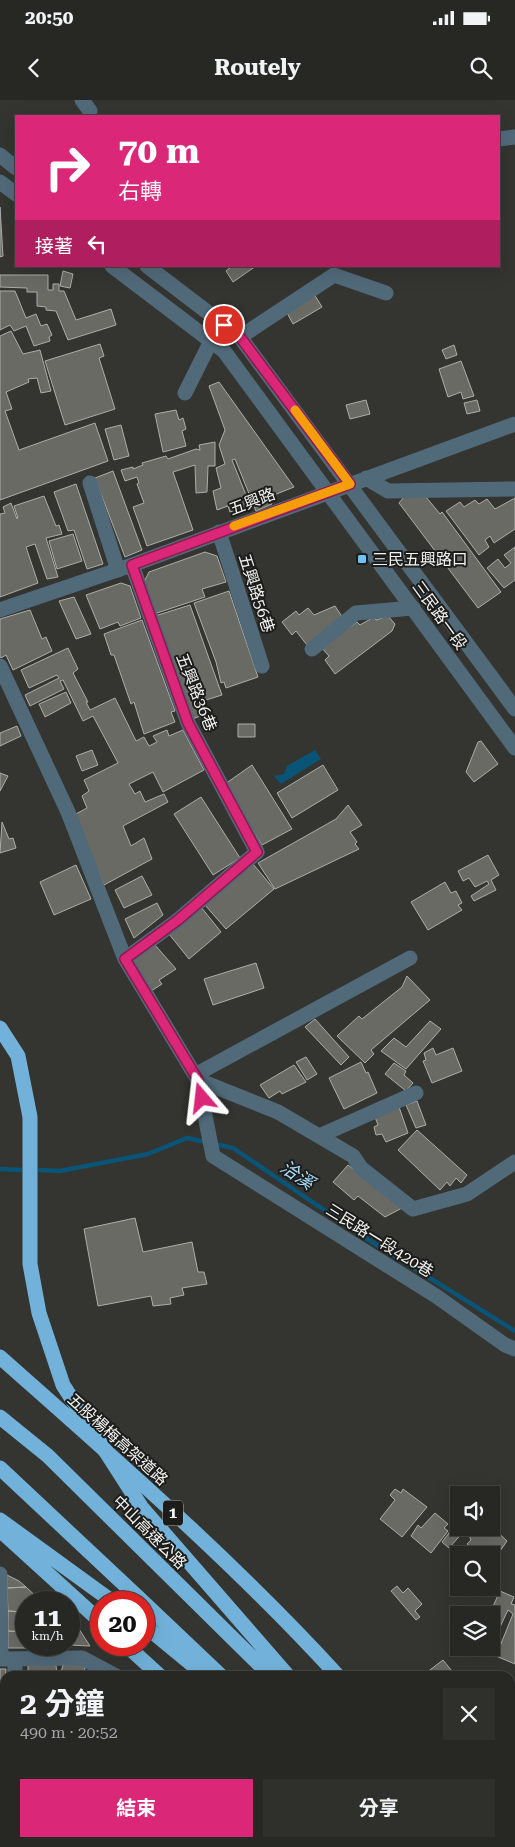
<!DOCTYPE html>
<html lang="zh-TW">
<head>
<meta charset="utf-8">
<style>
  :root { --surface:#272724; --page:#2f2f2c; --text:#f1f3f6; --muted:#a4a5a6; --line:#434441; --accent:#db2777 }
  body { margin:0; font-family:"Roboto Serif","Noto Sans TC",serif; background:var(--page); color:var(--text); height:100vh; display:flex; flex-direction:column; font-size:19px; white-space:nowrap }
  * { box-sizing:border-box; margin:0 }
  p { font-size:16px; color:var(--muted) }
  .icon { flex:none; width:28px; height:28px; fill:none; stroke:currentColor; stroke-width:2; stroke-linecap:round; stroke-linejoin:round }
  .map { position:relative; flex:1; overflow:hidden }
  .drawer { position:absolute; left:0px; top:1571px; width:515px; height:176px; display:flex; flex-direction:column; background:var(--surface); border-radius:15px 15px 0 0; box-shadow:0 5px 20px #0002,0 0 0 1px var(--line) }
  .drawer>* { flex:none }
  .guide { position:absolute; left:15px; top:15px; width:485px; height:152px; border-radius:0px; box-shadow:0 5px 20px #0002,0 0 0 1px var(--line); background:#db2777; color:#fff; overflow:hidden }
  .buttons { position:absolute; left:450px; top:1386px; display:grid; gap:10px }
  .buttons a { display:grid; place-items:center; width:50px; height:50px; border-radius:0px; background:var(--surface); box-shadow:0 5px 20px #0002,0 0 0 1px var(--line); font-size:25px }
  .speed { position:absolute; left:15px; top:1491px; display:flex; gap:10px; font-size:25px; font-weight:700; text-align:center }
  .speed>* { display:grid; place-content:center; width:65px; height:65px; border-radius:50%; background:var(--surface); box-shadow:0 5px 20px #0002,0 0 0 1px var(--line); line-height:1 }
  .speed small { font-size:12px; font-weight:400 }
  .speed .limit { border:8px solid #d22; background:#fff; color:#111 }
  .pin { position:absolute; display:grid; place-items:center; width:42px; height:42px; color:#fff; margin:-21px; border:2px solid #fff; border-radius:50%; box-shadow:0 1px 5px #0007 }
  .me { position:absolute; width:55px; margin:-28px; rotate:343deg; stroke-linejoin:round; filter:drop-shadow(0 0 4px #0008) }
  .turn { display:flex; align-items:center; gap:18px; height:105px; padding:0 20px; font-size:22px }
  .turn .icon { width:65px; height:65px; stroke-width:2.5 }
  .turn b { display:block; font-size:35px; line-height:42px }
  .then { display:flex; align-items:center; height:48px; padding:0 20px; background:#0003; gap:10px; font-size:19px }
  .round { display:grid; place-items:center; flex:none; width:52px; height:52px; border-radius:0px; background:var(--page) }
  .overview { display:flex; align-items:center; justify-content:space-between; height:85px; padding:0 20px }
  h1 { font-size:30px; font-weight:700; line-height:38px }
  .button { display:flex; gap:10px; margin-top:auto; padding:10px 20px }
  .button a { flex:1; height:58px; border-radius:0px; background:var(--accent); color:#fff; font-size:20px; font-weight:700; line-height:58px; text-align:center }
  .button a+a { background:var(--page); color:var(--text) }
  .status { display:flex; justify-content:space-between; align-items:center; height:35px; padding:0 25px; background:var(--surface); direction:ltr }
  .status svg { height:14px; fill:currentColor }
  header { display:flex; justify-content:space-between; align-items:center; height:65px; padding:0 20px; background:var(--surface); font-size:22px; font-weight:700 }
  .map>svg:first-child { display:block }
  .water { fill:#0a5477 }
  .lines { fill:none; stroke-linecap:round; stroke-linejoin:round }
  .stream { stroke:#0a5477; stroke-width:4.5 }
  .building { fill:#6a6a65; stroke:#aeaea9 }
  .minor { stroke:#516a7a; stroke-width:15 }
  .highway { stroke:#72b2da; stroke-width:15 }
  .highway-bridge { stroke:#72b2da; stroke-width:15 }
  .route-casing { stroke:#8e194d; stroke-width:12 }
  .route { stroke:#db2777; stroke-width:9 }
  .slow { stroke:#f59e0b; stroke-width:9 }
  .poi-dot { fill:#6fc2f4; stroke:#1c1c1a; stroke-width:2 }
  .labels { text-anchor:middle; stroke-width:4; stroke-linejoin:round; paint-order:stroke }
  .shield { fill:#1c1c1a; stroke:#b2b3b0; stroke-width:1 }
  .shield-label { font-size:15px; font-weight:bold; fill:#f3f4f1 }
  .street-label { font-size:16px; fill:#f3f4f1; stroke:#1c1c1a }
  .poi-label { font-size:16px; fill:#f3f4f1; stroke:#1c1c1a; text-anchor:start }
  .water-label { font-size:18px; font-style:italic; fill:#a9ddfd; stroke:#1c1c1a }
</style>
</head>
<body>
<div class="status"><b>20:50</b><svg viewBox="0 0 49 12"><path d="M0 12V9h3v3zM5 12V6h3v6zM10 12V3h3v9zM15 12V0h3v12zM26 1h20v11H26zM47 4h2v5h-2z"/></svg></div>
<header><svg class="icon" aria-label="back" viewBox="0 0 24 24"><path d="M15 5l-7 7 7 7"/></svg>Routely<svg class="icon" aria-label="search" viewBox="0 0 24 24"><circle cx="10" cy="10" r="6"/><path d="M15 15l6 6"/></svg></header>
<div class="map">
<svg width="515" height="1747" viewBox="0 0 515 1747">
  <rect width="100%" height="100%" fill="#343430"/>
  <!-- water -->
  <path class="water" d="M315,650L321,659L281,684L274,676L284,674L287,666Z"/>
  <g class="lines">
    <!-- stream -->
    <path class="stream" d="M0,1069L20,1070
      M40,1070L60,1071L148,1054L187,1038L233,1048L361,1135L515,1231"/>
  </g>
  <!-- building -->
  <path class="building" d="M0,107L3,156L0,157Z
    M232,166H256L233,182L226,171Z
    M63,171L73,174L70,188L60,186Z
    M0,175H48V190H53V184H59V191H64L76,220L111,209L116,225L68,240L56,211L46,210V207L37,206V192H27V188L0,187Z
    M0,191H15L26,218L36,214L41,226L47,224L52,235L49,237L50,241L34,246L26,226L14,231L10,225L0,230Z
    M314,194L322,207L293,224L286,211Z
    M11,231L23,254L40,250L51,291L41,293L37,278L28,279L29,282L6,292L12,309L5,311L19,350L95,323L108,361L0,400V236Z
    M100,244L104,256L99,258L115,309L65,325L45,261Z
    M454,245L457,255L446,259L442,250Z
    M461,261L474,296L463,299L461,292L448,297L439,269Z
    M219,282L294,387L269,397L272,404L256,411L235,359L232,360L250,405L230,412L228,406L217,410L213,391L221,388L216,368L225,364L219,345L225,330L209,286Z
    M366,300L370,314L350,319L346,305Z
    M477,300L480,311L467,314L464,303Z
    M176,310L179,320L183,318L186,329L182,331L186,346L163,352L155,314Z
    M121,325L129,356L114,360L105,329Z
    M215,342V366H208L207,392L196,393L195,365L173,372L193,430L147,446L133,407L144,403L137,384L139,383L137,377L125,381L121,370L133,367V369L143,365L142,363L166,356L168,359L196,349L200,350L199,345Z
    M113,371L142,450L125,457L95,378Z
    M76,384L103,464L87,469L74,430L68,431L54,392Z
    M44,396L56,426L59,425L62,434L46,438L58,477L47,479L35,444L26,447L38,483L0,497V414L5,413L3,407L11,403L17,419L18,418L14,406Z
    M404,397H426L440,414L442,412L501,492L478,508L399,403Z
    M515,398V429L494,443L490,436L485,440L489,447L479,455L446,411L460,402L464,407L475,400L479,404L487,399L495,409Z
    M73,434L82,461L57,469L49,441Z
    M515,447V480L504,488L487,468L498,459L505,468L511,463L504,455Z
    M205,452L217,456L226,482L202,489L205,497L154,514L144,482L149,472Z
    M121,483L130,486L141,518L120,526L118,522L100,529L86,495Z
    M229,491L258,577L226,588L224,582L221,583L216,562L194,503Z
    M74,497L91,534L76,539L59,501Z
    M190,505L222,595L203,601L206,614L192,619L155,516Z
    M335,506L343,518L307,545L296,531L292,535L282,522L296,511L299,515L308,508L314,515Z
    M30,510L42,539L46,537L52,551L13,570L6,555L1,558L0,556V519Z
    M388,516L395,524L392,531L335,574L325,560L329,556L321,547L357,522L360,525L374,517L376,520Z
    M142,520L175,611L171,612L175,622L144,634L134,602L131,604L114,555H111L104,534Z
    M68,548L78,569L73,573L88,602H86L90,610L115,598L136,641L144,637L149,646L157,642L153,636L167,630L169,636L183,630L204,670L163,692L153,672L129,684L135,694L140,691L145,702L164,694L168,702L123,726L131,746L144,738L152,759L104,785L74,715L87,708L82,696L89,691L84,680L118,663L93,616L83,621L63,580L60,581L64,589L30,606L25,595L59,578L57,575L29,588L21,570Z
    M66,592L71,603L45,617L39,604Z
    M238,624H255V637H238Z
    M17,626L21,636L0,646V633Z
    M481,641L498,664L474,682L466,672L478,642Z
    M92,650L98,665L82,671L76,656Z
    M252,665L292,729L262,745L225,684Z
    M323,665L338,690L292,718L277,693Z
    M0,673L8,676L0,691Z
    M201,697L240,758L213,775L174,714Z
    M348,705L362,725L350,732L357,742L355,744L359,749L275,789L258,763L336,719Z
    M2,722L9,739L13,738L16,748L0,753Z
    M488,755L499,775L491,780L496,790L474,801L471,796L489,784L487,781L475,787L469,778L463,781L458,771Z
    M253,764L274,789L226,829L205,805Z
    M76,765L91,799L54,815L40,782Z
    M142,776L152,795L124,808L115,790Z
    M445,782L451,793L456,791L462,803L458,805L462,810L428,830L411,802Z
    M157,803L163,815L134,838L125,819Z
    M201,807L221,832L189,859L169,834Z
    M155,845L176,869L159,880L162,884L148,893L134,861Z
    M256,863L264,888L213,905L204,879Z
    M407,876L430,900L371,950L374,954L365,963L337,936L359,916L362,919L402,887Z
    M315,919L349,957L341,965L305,927Z
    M430,921L441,929L406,969L381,951L394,938L406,947Z
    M433,948L436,955L453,948L462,971L432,983L423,961L426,960L424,953Z
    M306,957L317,974L307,980L296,962Z
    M361,962L366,973L368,972L377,993L344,1009L329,978Z
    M394,963L406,971L404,975L413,983L406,991L385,974Z
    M294,965L306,982L282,994L280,991L269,998L260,985Z
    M417,1001L426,1025L416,1028L406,1005Z
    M399,1007L408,1033L386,1042L382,1034L376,1035L374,1027L378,1025L375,1017Z
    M417,1030L467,1075L461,1083L456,1078L450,1086L447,1082L440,1090L398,1050Z
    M348,1065L402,1108L385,1117L358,1096L354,1100L333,1082Z
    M135,1118L143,1152L192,1142L198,1172H204L207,1184L182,1188L184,1195L170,1198L171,1204L153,1206L151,1196L98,1206L84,1129Z
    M395,1389L401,1393L403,1389L427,1407L402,1437L380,1419L395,1400L390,1395Z
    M435,1413L448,1424L444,1428L448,1431L431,1453L411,1436L418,1425L421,1428Z
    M455,1425L464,1431L449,1448L442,1442Z
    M466,1428L494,1429L507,1441L491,1464V1455H481L467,1444L471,1440Z
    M7,1475L19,1481L26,1487L7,1488Z
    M397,1486L403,1493L408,1488L422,1504L415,1511L420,1517L416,1520L391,1491Z
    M26,1487L42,1502H26V1512L8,1511L7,1488Z
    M500,1491L514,1497L511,1504L515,1505V1564L496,1556L513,1514L508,1510L491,1546V1515H489Z
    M8,1511L26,1512V1532L8,1531Z
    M459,1523V1541L451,1537Z
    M69,1529H79L90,1546L68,1545Z
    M8,1531L26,1532V1545H38V1548H8Z
    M474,1548H490L487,1554Z
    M443,1560L456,1576H422Z
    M84,1564L85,1571H92V1576H60L63,1565Z
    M28,1565H56L57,1576H28Z
    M0,1569H6L5,1581H0Z
    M0,1581H5V1592H0Z
    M0,1592H5V1603H0Z
    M0,1603H5V1623H0Z
    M0,1629H5V1640H0Z
    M0,1640H5V1650H0Z
    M0,1650H5V1660H0Z
    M0,1660H5V1670H0Z
    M0,1701H5L4,1713H0Z
    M0,1713H4L5,1726H0Z
    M0,1726H5L4,1741H0Z
    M30,1742H52V1747H30Z
    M111,1742H166L168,1747H108Z
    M181,1742H232L236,1747H184Z
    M236,1742H279L283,1747H240Z"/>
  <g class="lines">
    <!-- minor -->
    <path class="minor" d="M82,0L90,11
      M499,39L515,37
      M0,55L16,68
      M0,82L16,94
      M112,166L224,251L515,648
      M147,166L240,237L515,609
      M240,237L334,175L386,193
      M185,293L211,241
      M366,378L388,391L515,389
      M90,383L118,470
      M219,432L262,566
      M0,510L132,465L515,324
      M312,549L356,513L413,508
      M0,566L68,712L125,859L198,980L278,1012L353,1056L361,1068L413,1109L467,1094L515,1062
      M125,859L178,820L257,752L188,623L132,465
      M195,975L410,858
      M198,980L213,1056L436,1196L505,1245L515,1249
      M319,1036L416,993
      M0,1474L1,1559
      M0,1559L82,1558L116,1576
      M15,1559V1576
      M510,1719L515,1715
      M510,1732L515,1737
      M17,1742V1747
      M172,1742L176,1747
      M287,1742L291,1747"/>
    <!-- highway -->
    <path class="highway" d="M0,928L18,956L30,1017V1164L39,1213L63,1285L142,1408L288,1576
      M0,1317L48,1356L271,1576
      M0,1368L143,1502
      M0,1420L113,1502
      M1,1431L101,1522
      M144,1503L221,1576
      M144,1525L206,1576
      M126,1545L160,1576
      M325,1742L329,1747
      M386,1742L390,1747
      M435,1742L439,1747
      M490,1742L495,1747"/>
    <!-- highway-bridge -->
    <path class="highway-bridge" d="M0,1257C116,1360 234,1462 338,1576"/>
  </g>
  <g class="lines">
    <defs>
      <path id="route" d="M202,998L198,980L125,859L178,820L257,752L188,623L132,465L350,384L240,237L224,225"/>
    </defs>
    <!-- route casing -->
    <use href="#route" class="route-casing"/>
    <!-- route -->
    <use href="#route" class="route"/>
    <!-- slow -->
    <path class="slow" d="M234,426L350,384L295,310"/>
  </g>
  <!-- markers -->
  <rect class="poi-dot" x="357" y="454" width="10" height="10" rx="2.5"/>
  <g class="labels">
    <!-- shield labels -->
    <rect class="shield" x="163" y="1400.5" width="20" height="25" rx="4"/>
    <g class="shield-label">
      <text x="173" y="1418">1</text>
    </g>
    <!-- street labels -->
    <g class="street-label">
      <text transform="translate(252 401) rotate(-21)" y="6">五興路</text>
      <text transform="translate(257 493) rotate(72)" y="6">五興路56巷</text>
      <text transform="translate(440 515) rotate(54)" y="6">三民路一段</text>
      <text transform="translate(197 592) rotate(68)" y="6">五興路36巷</text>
      <text transform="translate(380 1140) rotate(32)" y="6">三民路一段420巷</text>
      <text transform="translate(118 1339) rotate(42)" y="6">五股楊梅高架道路</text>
      <text transform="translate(150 1432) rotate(45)" y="6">中山高速公路</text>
    </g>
    <!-- poi labels -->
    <g class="poi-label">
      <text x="372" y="465">三民五興路口</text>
    </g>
    <!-- water labels -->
    <g class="water-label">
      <text transform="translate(297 1075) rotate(34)" y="6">洽溪</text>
    </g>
  </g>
</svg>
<div class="buttons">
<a><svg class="icon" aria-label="sound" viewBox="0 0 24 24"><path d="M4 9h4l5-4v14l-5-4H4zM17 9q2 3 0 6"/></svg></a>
<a><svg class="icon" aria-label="search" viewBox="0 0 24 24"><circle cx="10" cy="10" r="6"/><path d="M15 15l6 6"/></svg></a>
<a><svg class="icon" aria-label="layers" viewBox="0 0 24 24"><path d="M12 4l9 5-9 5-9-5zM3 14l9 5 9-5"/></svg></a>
</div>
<div class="speed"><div>11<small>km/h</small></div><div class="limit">20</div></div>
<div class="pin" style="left:224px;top:225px;background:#d93025"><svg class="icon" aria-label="arrive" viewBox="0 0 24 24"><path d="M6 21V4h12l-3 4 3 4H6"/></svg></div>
<svg class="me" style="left:202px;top:998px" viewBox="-20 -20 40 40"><path d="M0-17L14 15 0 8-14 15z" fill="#db2777" stroke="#fff" stroke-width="4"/></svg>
<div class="guide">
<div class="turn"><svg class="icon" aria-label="right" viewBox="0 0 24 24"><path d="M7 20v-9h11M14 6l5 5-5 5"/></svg><div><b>70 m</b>右轉</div></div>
<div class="then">接著<svg class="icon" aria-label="left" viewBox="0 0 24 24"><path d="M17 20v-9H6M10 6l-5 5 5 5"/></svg></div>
</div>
<section class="drawer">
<div class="overview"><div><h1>2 分鐘</h1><p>490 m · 20:52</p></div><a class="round"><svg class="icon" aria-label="close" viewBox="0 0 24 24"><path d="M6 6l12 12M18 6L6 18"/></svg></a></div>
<div class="button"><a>結束</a><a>分享</a></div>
</section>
</div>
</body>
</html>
